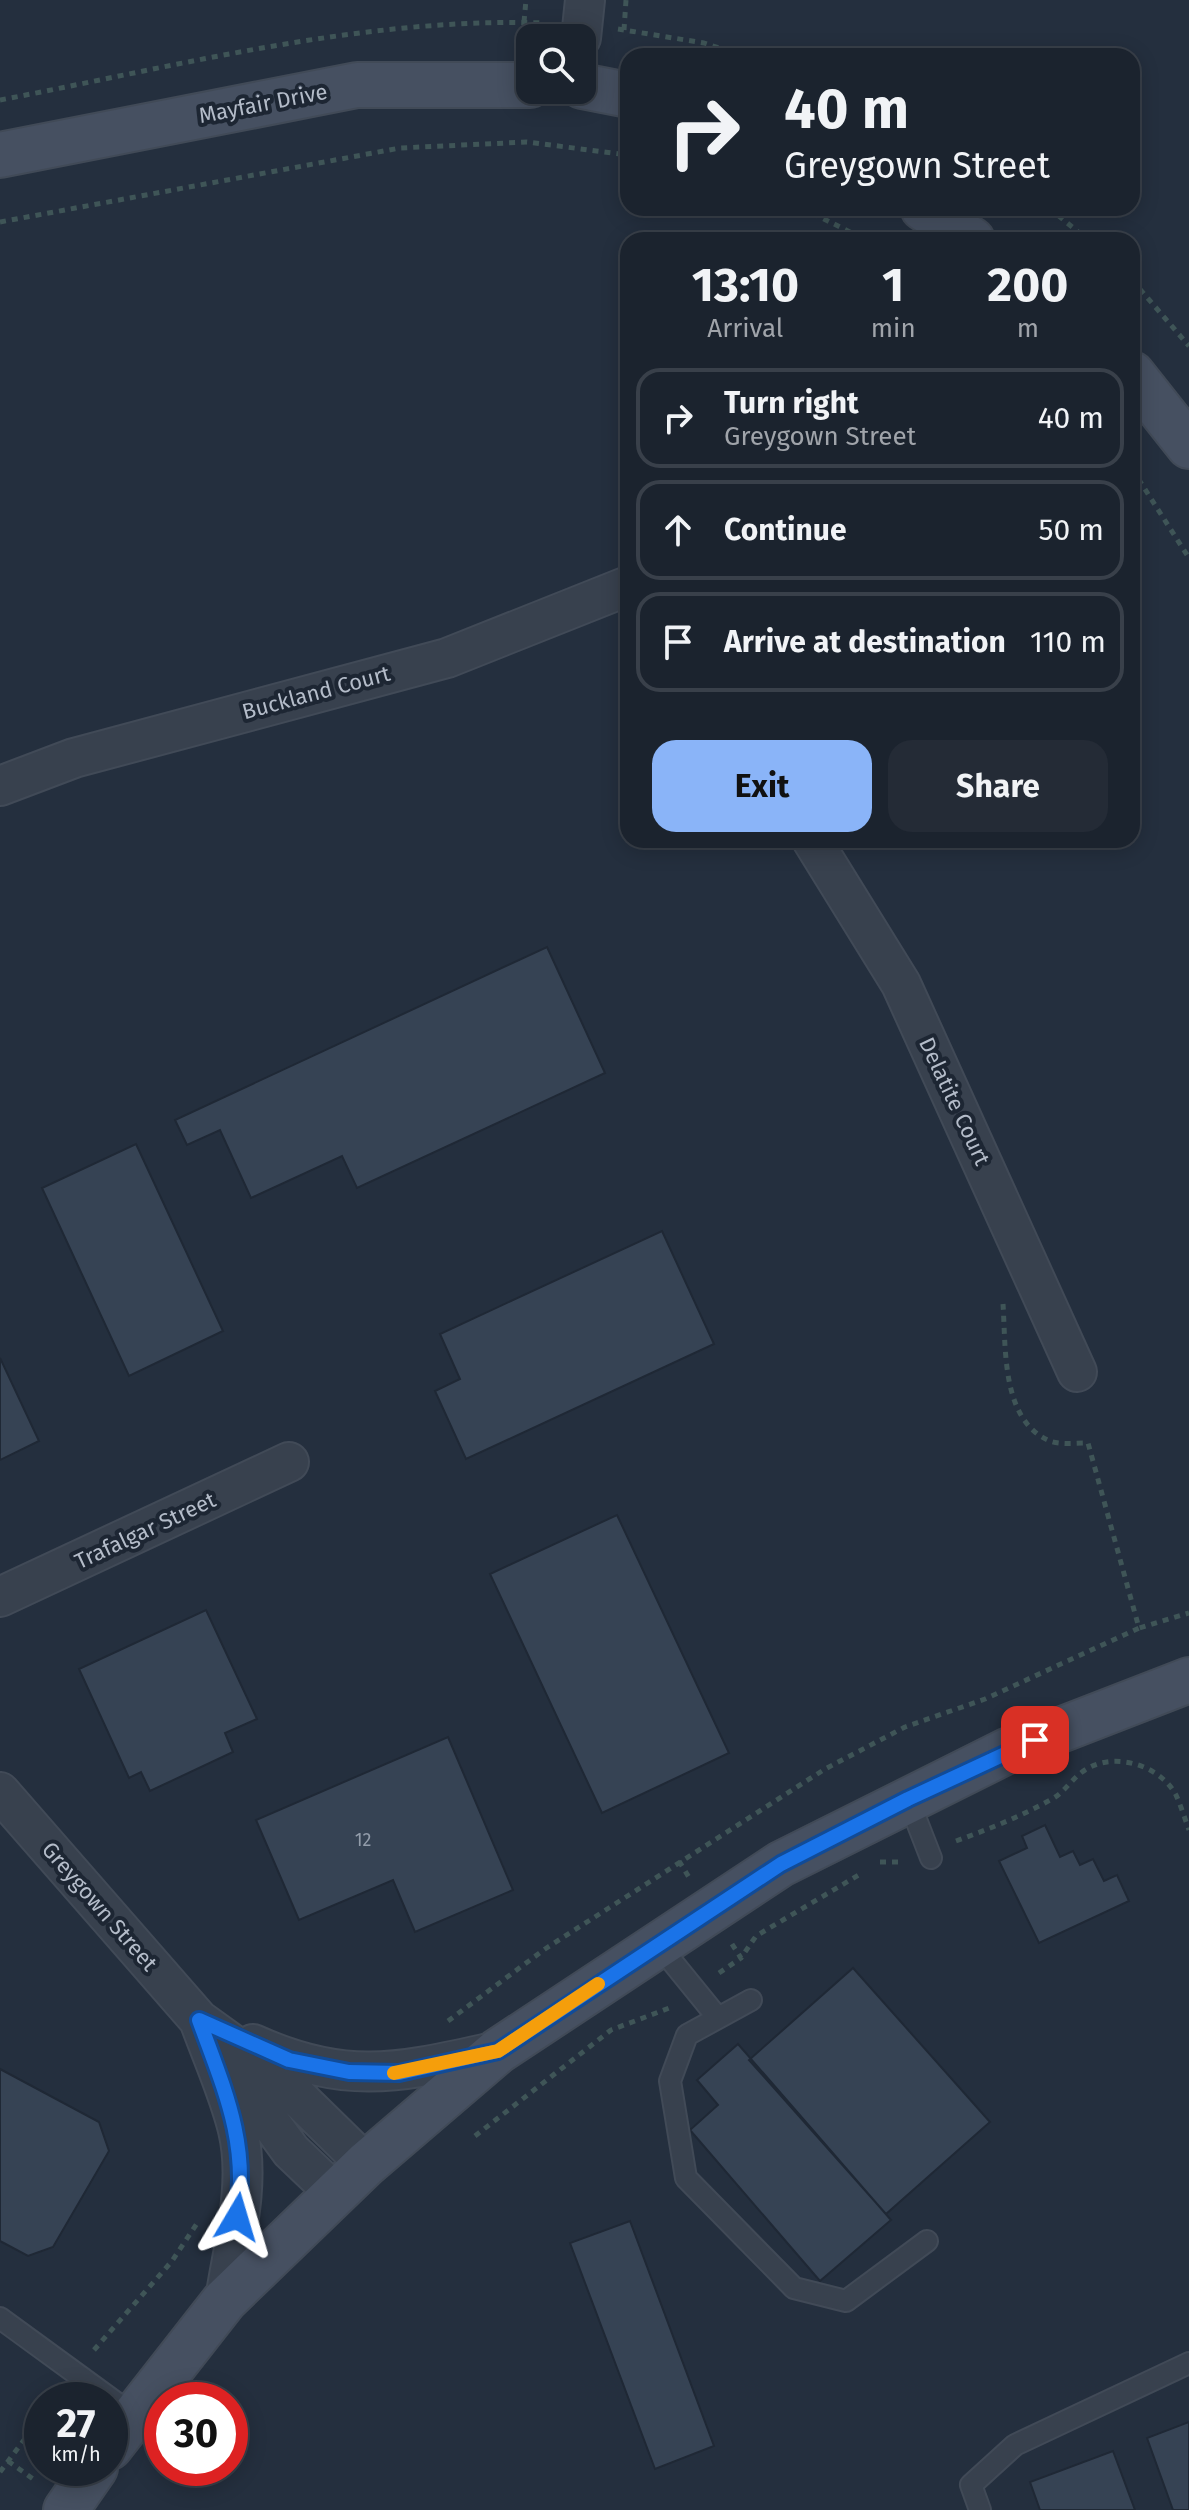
<!DOCTYPE html>
<html lang="en">
<head>
<meta charset="utf-8">
<style>
  :root { --surface:#1b232e; --page:#242b36; --text:#f1f3f6; --muted:#a0a4aa; --line:#39404a; --accent:#8ab4f8 }
  body { margin:0; font-family:"Fira Sans",sans-serif; background:var(--page); color:var(--text); height:100vh; display:flex; flex-direction:column; font-size:30px; white-space:nowrap }
  * { box-sizing:border-box; margin:0 }
  p { font-size:26px; color:var(--muted) }
  .icon { flex:none; width:44px; height:44px; fill:none; stroke:currentColor; stroke-width:2; stroke-linecap:round; stroke-linejoin:round }
  .map { position:relative; flex:1; overflow:hidden }
  .side { position:absolute; left:620px; top:232px; width:520px; height:616px; display:flex; flex-direction:column; background:var(--surface); border-radius:24px; box-shadow:0 4px 20px #0003,0 0 0 2px var(--line) }
  .side>* { flex:none }
  .banner { position:absolute; left:620px; top:48px; width:520px; height:168px; border-radius:24px; box-shadow:0 4px 20px #0003,0 0 0 2px var(--line); background:#1b232e; color:var(--text); overflow:hidden }
  .fabs { position:absolute; left:516px; top:24px; display:grid; gap:16px }
  .fabs a { display:grid; place-items:center; width:80px; height:80px; border-radius:16px; background:var(--surface); box-shadow:0 4px 20px #0003,0 0 0 2px var(--line); font-size:40px }
  .speed { position:absolute; left:24px; top:2382px; display:flex; gap:16px; font-size:40px; font-weight:700; text-align:center }
  .speed>* { display:grid; place-content:center; width:104px; height:104px; border-radius:50%; background:var(--surface); box-shadow:0 4px 20px #0003,0 0 0 2px var(--line); line-height:1 }
  .speed small { font-size:20px; font-weight:400 }
  .speed .limit { border:12px solid #d22; background:#fff; color:#111 }
  .pin { position:absolute; display:grid; place-items:center; width:68px; height:68px; color:#fff; margin:-34px; border-radius:16px; box-shadow:0 4px 12px #0006 }
  .me { position:absolute; width:88px; margin:-44px; rotate:7deg; stroke-linejoin:round; filter:drop-shadow(0 0 6px #0008) }
  .turn { display:flex; align-items:center; gap:28px; height:168px; padding:0 32px; font-size:36px }
  .turn .icon { width:104px; height:104px; stroke-width:2.5 }
  .turn b { display:block; font-size:56px; line-height:68px }
  .eta { display:flex; justify-content:space-evenly; align-items:center; height:136px; text-align:center }
  .eta b { font-size:48px; font-weight:700; line-height:56px }
  .button { display:flex; gap:16px; margin-top:auto; padding:16px 32px }
  .button a { flex:1; height:92px; border-radius:24px; background:var(--accent); color:#111; font-size:32px; font-weight:700; line-height:92px; text-align:center }
  .button a+a { background:var(--page); color:var(--text) }
  ul { padding:0; list-style:none }
  li { display:flex; align-items:center; gap:24px; height:100px; margin:0 16px 12px; padding:0 16px; border:4px solid var(--line); border-radius:24px }
  li div { flex:1 }
  li b { display:block; font-size:30px }
  li em { font-style:normal }
  .map>svg:first-child { display:block }
  .building { fill:#364354; stroke:#1f2835; stroke-width:2 }
  .lines { fill:none; stroke-linecap:round; stroke-linejoin:round }
  .lane-casing { stroke:#414a57; stroke-width:24 }
  .street-casing { stroke:#414a57; stroke-width:42 }
  .secondary-casing { stroke:#414a57; stroke-width:48 }
  .path { stroke:#3f5557; stroke-width:5; stroke-dasharray:6 6; stroke-linecap:butt }
  .lane { stroke:#38414e; stroke-width:20 }
  .street { stroke:#38414e; stroke-width:38 }
  .secondary { stroke:#465061; stroke-width:44 }
  .route-casing { stroke:#114b97; stroke-width:20 }
  .route { stroke:#1a73e8; stroke-width:14 }
  .slow { stroke:#f59e0b; stroke-width:14 }
  .labels { text-anchor:middle; stroke-width:8; stroke-linejoin:round; paint-order:stroke }
  .number-label { font-size:18px; fill:#929caa }
  .street-label { font-size:22px; fill:#b4bcc9; stroke:#1d2633 }
</style>
</head>
<body>
<div class="map">
<svg width="1189" height="2510" viewBox="0 0 1189 2510">
  <rect width="100%" height="100%" fill="#242f3e"/>
  <!-- building -->
  <path class="building" d="M547,947L605,1073L357,1188L342,1156L251,1198L220,1130L187,1145L175,1120Z
    M136,1144L223,1331L129,1376L42,1188Z
    M662,1231L714,1344L466,1459L435,1391L460,1379L440,1334Z
    M0,1358L39,1441L0,1460Z
    M617,1515L729,1753L602,1813L490,1574Z
    M206,1610L257,1719L225,1733L233,1752L150,1791L141,1772L129,1778L79,1669Z
    M448,1737L513,1890L415,1932L393,1880L299,1920L256,1820Z
    M1045,1825L1060,1857L1073,1851L1080,1865L1093,1859L1104,1881L1117,1875L1129,1901L1039,1943L999,1861L1027,1848L1022,1836Z
    M853,1968L990,2122L886,2214L749,2060Z
    M738,2044L891,2220L820,2281L690,2130L718,2105L697,2080Z
    M0,2069L99,2122L109,2151L53,2247L28,2256L0,2241Z
    M630,2221L714,2446L655,2469L570,2243Z
    M1189,2422V2510H1173L1147,2438Z
    M1113,2451L1135,2510H1040L1030,2482Z"/>
  <g class="lines">
    <defs>
      <path id="lane" d="M908,1799L931,1858
        M657,1943L718,2018
        M751,2000L687,2035L670,2081L686,2178L794,2288L846,2301L927,2241
        M0,2318L133,2415
        M980,2510L971,2485L1015,2445L1189,2363"/>
      <path id="street" d="M581,38L585,0
        M0,786L74,758L447,658L628,586
        M812,840L901,984L1077,1372
        M0,1597L289,1462
        M0,1792L199,2020L274,2074L366,2164
        M199,2020C212,2056 229,2093 238,2130C251,2185 233,2246 225,2300
        M253,2044C348,2087 401,2072 498,2051
        M231,2069L291,2151L335,2193"/>
      <path id="secondary" d="M582,86L628,95
        M0,155L357,85H530
        M923,208L972,240
        M1132,374L1189,446
        M110,2447L225,2300L366,2164L498,2051L781,1864L1009,1750L1189,1680
        M66,2510L95,2468"/>
    </defs>
    <!-- lane casing -->
    <use href="#lane" class="lane-casing"/>
    <!-- street casing -->
    <use href="#street" class="street-casing"/>
    <!-- secondary casing -->
    <use href="#secondary" class="secondary-casing"/>
    <!-- path -->
    <path class="path" d="M524,22L526,0
      M618,29L704,43L743,56
      M624,30L626,0
      M0,100C179,66 361,17 544,23
      M802,208L866,240
      M1049,208L1088,240
      M0,222L400,148L527,142L628,155
      M1132,280L1189,346
      M1132,469L1189,558
      M1003,1304C1006,1348 1001,1421 1050,1441C1060,1445 1077,1443 1088,1443L1139,1628L1189,1613
      M956,1841C989,1829 1022,1816 1052,1799C1065,1792 1072,1778 1085,1770C1114,1751 1160,1765 1176,1795C1181,1806 1185,1819 1189,1830
      M679,1861L690,1879
      M880,1862H902
      M732,1944L741,1958L756,1936L862,1873
      M719,1973L741,1958
      M448,2021L545,1949L825,1769L905,1727L985,1699L1139,1628
      M475,2136L611,2030L672,2007
      M94,2350L172,2261L198,2222
      M8,2461L36,2481
      M0,2472L42,2416"/>
    <!-- lane -->
    <use href="#lane" class="lane"/>
    <!-- street -->
    <use href="#street" class="street"/>
    <!-- secondary -->
    <use href="#secondary" class="secondary"/>
  </g>
  <g class="lines">
    <defs>
      <path id="route" d="M237,2217C249,2142 224,2089 199,2020L289,2060L349,2072L399,2073L498,2051L781,1864L908,1799L1035,1740"/>
    </defs>
    <!-- route casing -->
    <use href="#route" class="route-casing"/>
    <!-- route -->
    <use href="#route" class="route"/>
    <!-- slow -->
    <path class="slow" d="M394,2073L498,2051L598,1984"/>
  </g>
  <g class="labels">
    <!-- number labels -->
    <g class="number-label">
      <text x="363" y="1846">12</text>
    </g>
    <!-- street labels -->
    <g class="street-label">
      <text transform="translate(263 103) rotate(-11)" y="8">Mayfair Drive</text>
      <text transform="translate(316 692) rotate(-15)" y="8">Buckland Court</text>
      <text transform="translate(955 1101) rotate(65)" y="8">Delatite Court</text>
      <text transform="translate(145 1530) rotate(-25)" y="8">Trafalgar Street</text>
      <text transform="translate(100 1906) rotate(49)" y="8">Greygown Street</text>
    </g>
  </g>
</svg>
<div class="fabs">
<a><svg class="icon" aria-label="search" viewBox="0 0 24 24"><circle cx="10" cy="10" r="6"/><path d="M15 15l6 6"/></svg></a>
</div>
<div class="speed"><div>27<small>km/h</small></div><div class="limit">30</div></div>
<div class="pin" style="left:1035px;top:1740px;background:#d93025"><svg class="icon" aria-label="arrive" viewBox="0 0 24 24"><path d="M6 21V4h12l-3 4 3 4H6"/></svg></div>
<svg class="me" style="left:237px;top:2217px" viewBox="-20 -20 40 40"><path d="M0-17L14 15 0 8-14 15z" fill="#1a73e8" stroke="#fff" stroke-width="4"/></svg>
<div class="banner">
<div class="turn"><svg class="icon" aria-label="right" viewBox="0 0 24 24"><path d="M7 20v-9h11M14 6l5 5-5 5"/></svg><div><b>40 m</b>Greygown Street</div></div>
</div>
<section class="side">
<div class="eta">
<div><b>13:10</b><p>Arrival</p></div>
<div><b>1</b><p>min</p></div>
<div><b>200</b><p>m</p></div>
</div>
<ul>
<li><svg class="icon" aria-label="right" viewBox="0 0 24 24"><path d="M7 20v-9h11M14 6l5 5-5 5"/></svg><div><b>Turn right</b><p>Greygown Street</p></div><em>40 m</em></li>
<li><svg class="icon" aria-label="ahead" viewBox="0 0 24 24"><path d="M12 20V5M6 11l6-6 6 6"/></svg><div><b>Continue</b></div><em>50 m</em></li>
<li><svg class="icon" aria-label="arrive" viewBox="0 0 24 24"><path d="M6 21V4h12l-3 4 3 4H6"/></svg><div><b>Arrive at destination</b></div><em>110 m</em></li>
</ul>
<div class="button"><a>Exit</a><a>Share</a></div>
</section>
</div>
</body>
</html>
